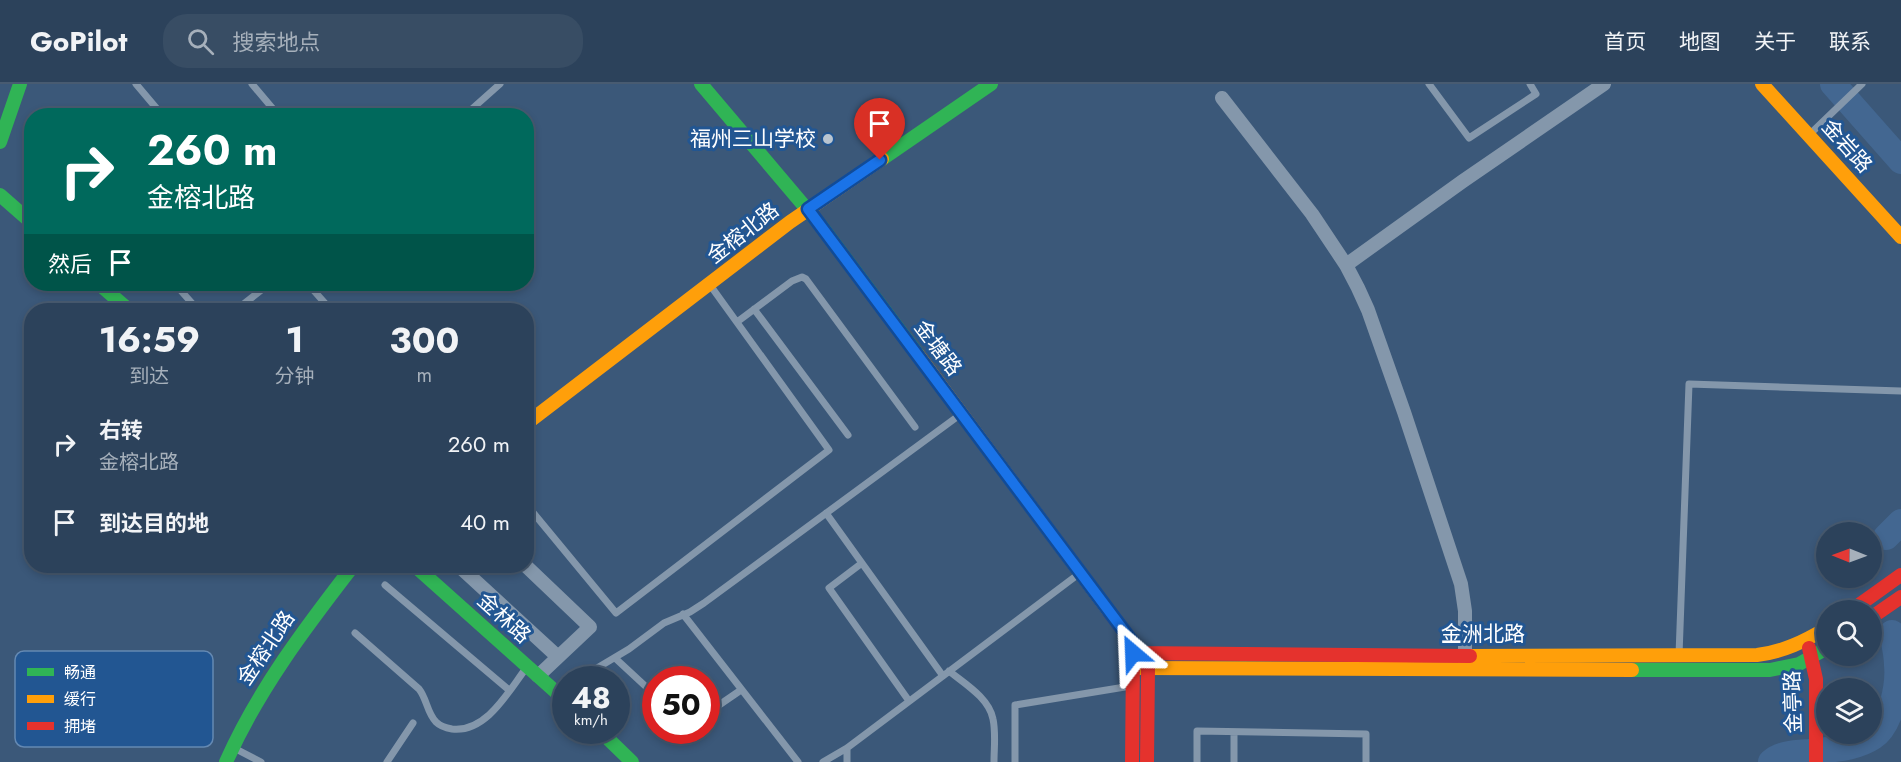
<!DOCTYPE html>
<html lang="zh">
<head>
<meta charset="utf-8">
<style>
  :root { --surface:#2c425b; --page:#384d64; --text:#f1f3f6; --muted:#a6b0bb; --line:#485b71 }
  body { margin:0; font-family:Jost,"Noto Sans SC",sans-serif; background:var(--page); color:var(--text); height:100vh; display:flex; flex-direction:column; font-size:22px; white-space:nowrap }
  * { box-sizing:border-box; margin:0 }
  p { font-size:20px; color:var(--muted) }
  .icon { flex:none; width:33px; height:33px; fill:none; stroke:currentColor; stroke-width:2; stroke-linecap:round; stroke-linejoin:round }
  .map { position:relative; flex:1; overflow:hidden }
  .sheet { position:absolute; left:24px; top:219px; width:510px; height:270px; display:flex; flex-direction:column; background:var(--surface); border-radius:24px; box-shadow:0 3px 9px #0003,0 0 0 2px var(--line) }
  .sheet>* { flex:none }
  .guide { position:absolute; left:24px; top:24px; width:510px; height:183px; border-radius:24px; box-shadow:0 3px 9px #0003,0 0 0 2px var(--line); background:#00695c; color:#fff; overflow:hidden }
  .needle { width:39px; rotate:271deg }
  .tools { position:absolute; left:1816px; top:438px; display:grid; gap:12px }
  .tools a { display:grid; place-items:center; width:66px; height:66px; border-radius:50%; background:var(--surface); box-shadow:0 3px 9px #0003,0 0 0 2px var(--line); font-size:30px }
  .speed { position:absolute; left:552px; top:582px; display:flex; gap:12px; font-size:30px; font-weight:700; text-align:center }
  .speed>* { display:grid; place-content:center; width:78px; height:78px; border-radius:50%; background:var(--surface); box-shadow:0 3px 9px #0003,0 0 0 2px var(--line); line-height:1 }
  .speed small { font-size:15px; font-weight:400 }
  .speed .limit { border:9px solid #d22; background:#fff; color:#111 }
  .pin { position:absolute; display:grid; place-items:center; width:51px; height:51px; color:#fff; margin:-62px -26px; border-radius:50% 50% 50% 0; rotate:-45deg; box-shadow:0 0 6px #0007 }
  .pin .icon { rotate:45deg }
  .me { position:absolute; width:66px; margin:-33px; rotate:334deg; stroke-linejoin:round; filter:drop-shadow(0 0 4px #0008) }
  .turn { display:flex; align-items:center; gap:21px; height:126px; padding:0 24px; font-size:27px }
  .turn .icon { width:78px; height:78px; stroke-width:2.5 }
  .turn b { display:block; font-size:42px; line-height:51px }
  .then { display:flex; align-items:center; height:57px; padding:0 24px; background:#0003; gap:12px; font-size:22px }
  .eta { display:flex; justify-content:space-evenly; align-items:center; height:102px; text-align:center }
  .eta b { font-size:36px; font-weight:700; line-height:42px }
  ul { padding:0; list-style:none }
  li { display:flex; align-items:center; gap:18px; height:78px; padding:0 24px }
  li div { flex:1 }
  li b { display:block; font-size:22px }
  li em { font-style:normal }
  header { display:flex; align-items:center; gap:36px; box-sizing:border-box; height:84px; padding:0 30px; background:var(--surface); border-bottom:2px solid var(--line) }
  header strong { font-size:28px }
  nav { display:flex; gap:33px; margin-inline-start:auto; font-size:21px }
  .search { width:420px; height:54px; background:var(--page); display:flex; align-items:center; gap:15px; box-sizing:border-box; padding:0 21px; border-radius:24px; color:var(--muted); font-size:22px }
  .map>svg:first-child { display:block }
  .lines { fill:none; stroke-linecap:round; stroke-linejoin:round }
  .river { stroke:#436791; stroke-width:26 }
  .lane { stroke:#8497ab; stroke-width:7 }
  .street { stroke:#8497ab; stroke-width:14 }
  .fast { stroke:#30b455; stroke-width:14 }
  .slow { stroke:#ff9f0a; stroke-width:14 }
  .jam { stroke:#e5322d; stroke-width:14 }
  .jam-bridge { stroke:#e5322d; stroke-width:14 }
  .route-casing { stroke:#114b97; stroke-width:15 }
  .route { stroke:#1a73e8; stroke-width:10 }
  .poi-dot { fill:#bac5d0; stroke:#225692; stroke-width:2 }
  .labels { text-anchor:middle; stroke-width:6; stroke-linejoin:round; paint-order:stroke }
  .poi-label { font-size:21px; fill:#fff; stroke:#225692; text-anchor:end }
  .street-label { font-size:21px; fill:#fff; stroke:#225692 }
  .key { fill:#225692; stroke:#6489b3; stroke-width:1.5 }
  .key-label { font-size:16px; fill:#fff }
</style>
</head>
<body>
<header>
<strong>GoPilot</strong>
<div class="search"><svg class="icon" aria-label="search" viewBox="0 0 24 24"><circle cx="10" cy="10" r="6"/><path d="M15 15l6 6"/></svg>搜索地点</div>
<nav><a>首页</a><a>地图</a><a>关于</a><a>联系</a></nav>
</header>
<div class="map">
<svg width="1901" height="678" viewBox="0 0 1901 678">
  <rect width="100%" height="100%" fill="#3b5879"/>
  <g class="lines">
    <!-- river -->
    <path class="river" d="M1833,0L1901,77
      M1886,453L1901,438
      M1771,678C1781,669 1797,669 1810,668C1831,665 1855,665 1873,653C1891,641 1899,601 1897,581C1897,570 1894,559 1892,549"/>
    <!-- lane -->
    <path class="lane" d="M136,0L163,32
      M252,0L279,32
      M1429,0L1469,54L1536,10L1530,0
      M464,32L500,0
      M1810,50L1862,0
      M175,200L198,226
      M308,200L331,226
      M182,207L190,200
      M754,225L848,351
      M236,226L269,200
      M737,238L792,197L802,193L806,195L915,343
      M526,420L616,529L829,366L710,201
      M826,429L943,592
      M862,479L829,504L909,617
      M385,501L509,606
      M683,530L798,678
      M355,549L419,605C427,615 427,629 436,638C440,642 446,644 452,645C487,649 509,606 527,583
      M1679,571L1689,300L1901,307
      M615,574L656,612
      M949,587C965,600 989,614 993,635C996,649 994,664 994,678
      M577,596L629,565L664,539L690,528L704,519L961,330
      M706,630L741,606
      M234,664L261,678
      M847,664V678
      M387,678L413,639
      M823,678L847,664L1080,489
      M1015,678V621L1131,602
      M1197,678V647L1366,650V678
      M1234,678V648"/>
    <!-- street -->
    <path class="street" d="M1222,14L1312,130L1346,181L1358,204L1368,226L1404,328L1461,500L1465,527V579
      M1346,181L1463,97L1604,0
      M459,482L558,573
      M526,482L590,543L538,592"/>
    <!-- fast -->
    <path class="fast" d="M701,0L822,143L918,271
      M0,58L20,0
      M882,75L991,0
      M0,111L32,139
      M99,200L129,226
      M415,482L566,617
      M1632,586H1770L1799,580L1827,564
      M599,646L632,678
      M226,678C258,606 305,544 353,482"/>
    <!-- slow -->
    <path class="slow" d="M1762,0L1901,153
      M918,271L1108,526
      M526,340L790,138L882,75
      M1470,572L1757,571C1783,568 1805,557 1827,544
      M1138,584L1632,586"/>
    <!-- jam -->
    <path class="jam" d="M1108,526L1133,559L1148,584L1147,678
      M1852,526L1901,491
      M1872,533L1901,513
      M1809,564L1816,595V648
      M1133,569L1470,572
      M1132,678L1133,573"/>
    <!-- jam-bridge -->
    <path class="jam-bridge" d="M1816,648V678"/>
  </g>
  <g class="lines">
    <defs>
      <path id="route" d="M880,76L808,125L1133,559V569"/>
    </defs>
    <!-- route casing -->
    <use href="#route" class="route-casing"/>
    <!-- route -->
    <use href="#route" class="route"/>
  </g>
  <!-- markers -->
  <circle class="poi-dot" cx="828" cy="55" r="6"/>
  <g class="labels">
    <!-- poi labels -->
    <g class="poi-label">
      <text x="816" y="62">福州三山学校</text>
    </g>
    <!-- street labels -->
    <g class="street-label">
      <text transform="translate(1847 62) rotate(48)" y="7">金岩路</text>
      <text transform="translate(743 149) rotate(-38)" y="7">金榕北路</text>
      <text transform="translate(938 264) rotate(53)" y="7">金塘路</text>
      <text transform="translate(504 534) rotate(42)" y="7">金林路</text>
      <text x="1483" y="557">金洲北路</text>
      <text transform="translate(266 564) rotate(-56)" y="7">金榕北路</text>
      <text transform="translate(1793 618) rotate(-92)" y="7">金亭路</text>
    </g>
  </g>
  <!-- legend -->
  <rect x="15" y="567" width="198" height="96" rx="9" class="key"/>
  <rect x="27" y="584" width="27" height="8" fill="#30b455"/>
  <rect x="27" y="611" width="27" height="8" fill="#ff9f0a"/>
  <rect x="27" y="638" width="27" height="8" fill="#e5322d"/>
  <g class="key-label">
    <text x="64" y="594">畅通</text>
    <text x="64" y="621">缓行</text>
    <text x="64" y="648">拥堵</text>
  </g>
</svg>
<div class="tools">
<a><svg class="needle" viewBox="-14 -14 28 28"><path d="M0-13l5 13h-10z" fill="#e53935"/><path d="M0 13l5-13h-10z" fill="#a6b0bb"/></svg></a>
<a><svg class="icon" aria-label="search" viewBox="0 0 24 24"><circle cx="10" cy="10" r="6"/><path d="M15 15l6 6"/></svg></a>
<a><svg class="icon" aria-label="layers" viewBox="0 0 24 24"><path d="M12 4l9 5-9 5-9-5zM3 14l9 5 9-5"/></svg></a>
</div>
<div class="speed"><div>48<small>km/h</small></div><div class="limit">50</div></div>
<div class="pin" style="left:880px;top:76px;background:#d93025"><svg class="icon" aria-label="arrive" viewBox="0 0 24 24"><path d="M6 21V4h12l-3 4 3 4H6"/></svg></div>
<svg class="me" style="left:1133px;top:569px" viewBox="-20 -20 40 40"><path d="M0-17L14 15 0 8-14 15z" fill="#1a73e8" stroke="#fff" stroke-width="4"/></svg>
<div class="guide">
<div class="turn"><svg class="icon" aria-label="right" viewBox="0 0 24 24"><path d="M7 20v-9h11M14 6l5 5-5 5"/></svg><div><b>260 m</b>金榕北路</div></div>
<div class="then">然后<svg class="icon" aria-label="arrive" viewBox="0 0 24 24"><path d="M6 21V4h12l-3 4 3 4H6"/></svg></div>
</div>
<section class="sheet">
<div class="eta">
<div><b>16:59</b><p>到达</p></div>
<div><b>1</b><p>分钟</p></div>
<div><b>300</b><p>m</p></div>
</div>
<ul>
<li><svg class="icon" aria-label="right" viewBox="0 0 24 24"><path d="M7 20v-9h11M14 6l5 5-5 5"/></svg><div><b>右转</b><p>金榕北路</p></div><em>260 m</em></li>
<li><svg class="icon" aria-label="arrive" viewBox="0 0 24 24"><path d="M6 21V4h12l-3 4 3 4H6"/></svg><div><b>到达目的地</b></div><em>40 m</em></li>
</ul>
</section>
</div>
</body>
</html>
